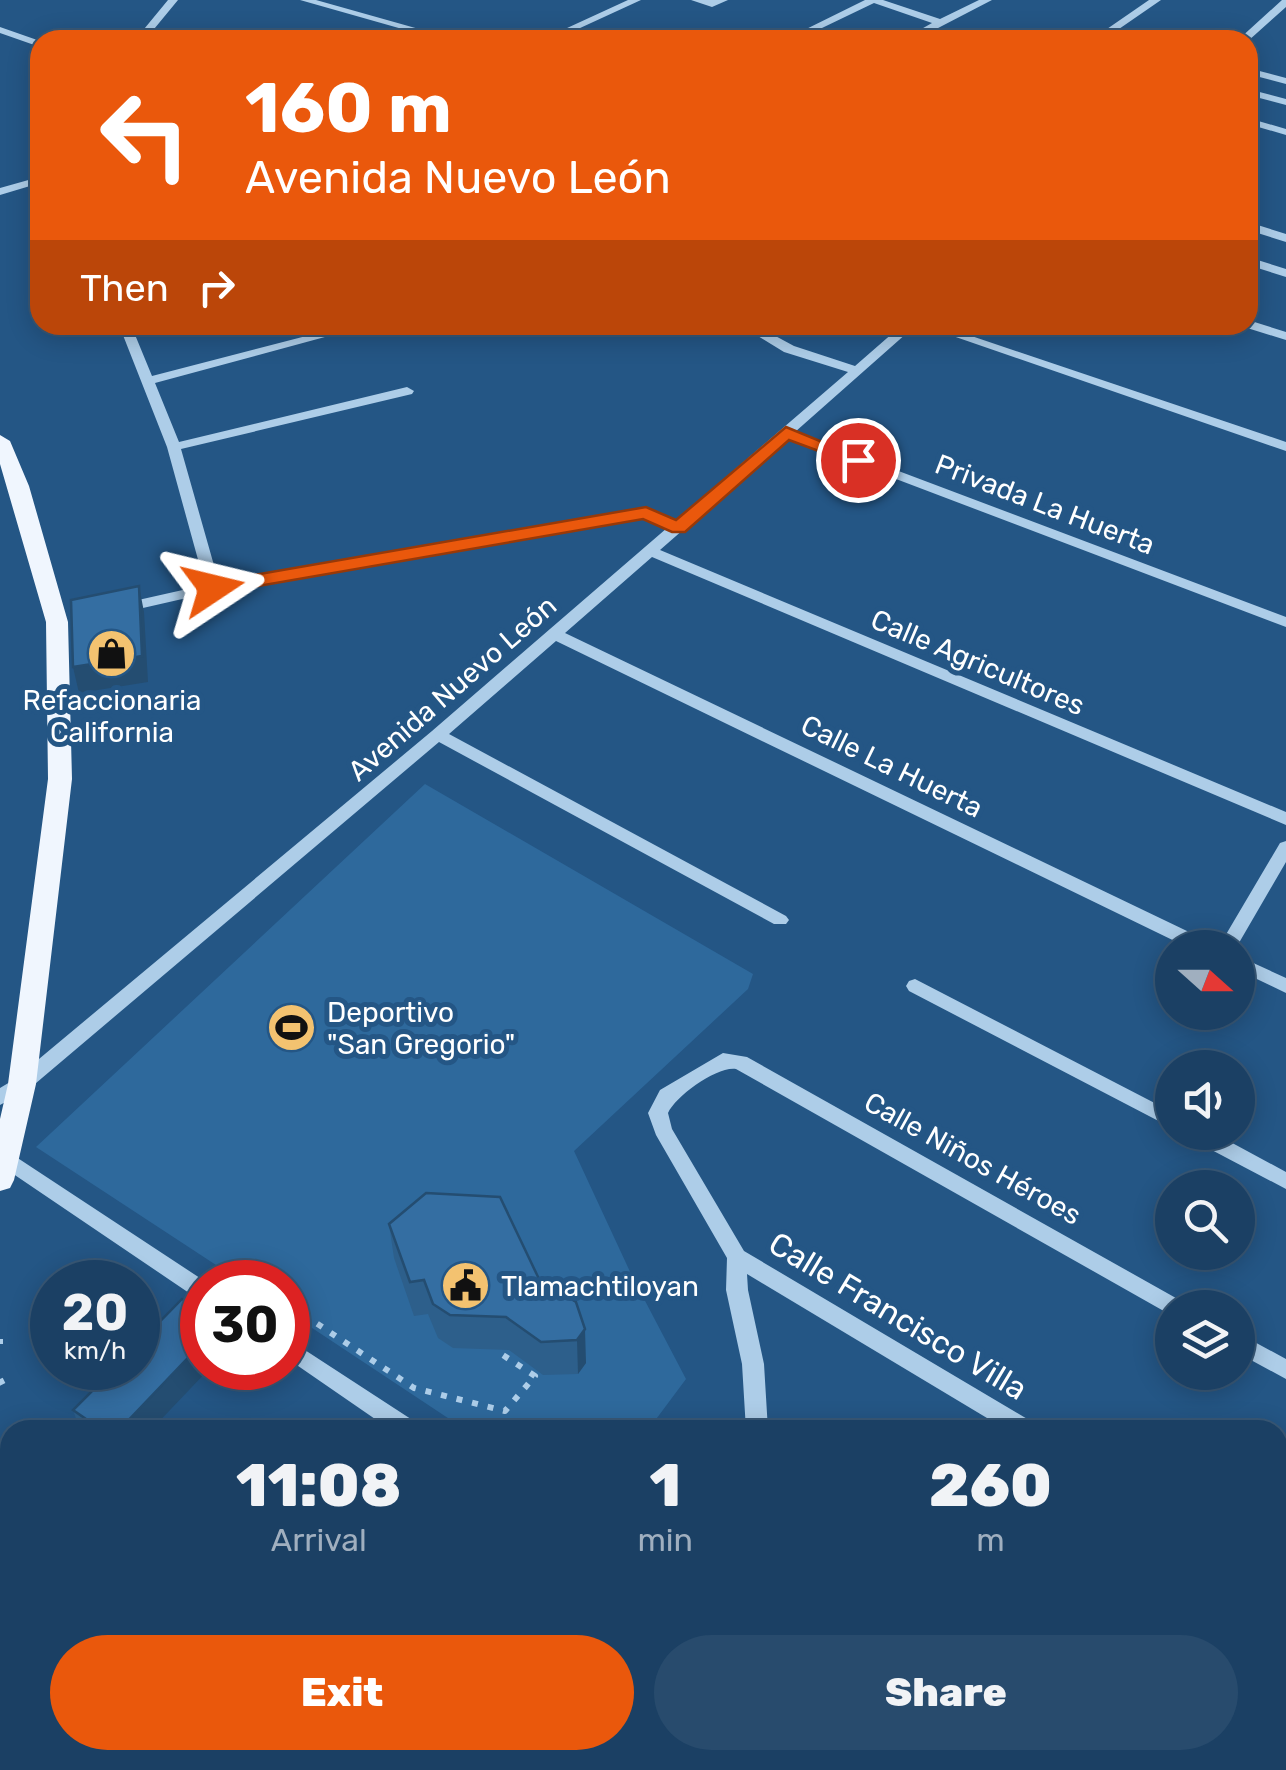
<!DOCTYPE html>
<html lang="en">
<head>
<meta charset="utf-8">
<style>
  :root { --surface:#1b4064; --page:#284b6d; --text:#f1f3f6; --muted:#a0afbf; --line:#395978; --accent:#ea580c }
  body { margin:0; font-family:Rubik,sans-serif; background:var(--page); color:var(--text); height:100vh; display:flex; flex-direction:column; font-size:38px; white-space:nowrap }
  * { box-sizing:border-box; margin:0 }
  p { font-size:32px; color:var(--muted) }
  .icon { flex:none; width:55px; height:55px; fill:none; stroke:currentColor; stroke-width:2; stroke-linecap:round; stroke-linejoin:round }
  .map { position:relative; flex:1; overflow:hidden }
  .side { position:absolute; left:0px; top:1420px; width:1288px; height:350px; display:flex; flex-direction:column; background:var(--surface); border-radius:30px 30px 0 0; box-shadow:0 5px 25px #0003,0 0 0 2px var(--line) }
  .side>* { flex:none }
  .guide { position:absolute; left:30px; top:30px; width:1228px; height:305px; border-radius:30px; box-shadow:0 5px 25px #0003,0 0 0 2px var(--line); background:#ea580c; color:#fff; overflow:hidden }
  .needle { width:65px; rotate:111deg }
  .controls { position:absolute; left:1155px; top:930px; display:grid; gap:20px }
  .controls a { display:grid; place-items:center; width:100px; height:100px; border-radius:50%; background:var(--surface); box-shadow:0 5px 25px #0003,0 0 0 2px var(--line); font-size:50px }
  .speed { position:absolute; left:30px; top:1260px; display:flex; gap:20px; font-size:50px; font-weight:700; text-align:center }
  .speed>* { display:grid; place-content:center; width:130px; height:130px; border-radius:50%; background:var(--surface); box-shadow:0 5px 25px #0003,0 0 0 2px var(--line); line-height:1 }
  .speed small { font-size:25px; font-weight:400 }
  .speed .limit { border:15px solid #d22; background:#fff; color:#111 }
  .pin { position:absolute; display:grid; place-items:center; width:85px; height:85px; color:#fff; margin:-42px; border:5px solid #fff; border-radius:50%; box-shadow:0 2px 10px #0007 }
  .me { position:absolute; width:110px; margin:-55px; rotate:80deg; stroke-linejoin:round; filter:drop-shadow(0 0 8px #0008) }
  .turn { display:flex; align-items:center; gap:35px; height:210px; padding:0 50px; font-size:45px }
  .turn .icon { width:130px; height:130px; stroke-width:2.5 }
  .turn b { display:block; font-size:70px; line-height:85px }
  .then { display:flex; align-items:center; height:95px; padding:0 50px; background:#0003; gap:20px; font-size:38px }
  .eta { display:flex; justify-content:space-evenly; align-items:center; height:170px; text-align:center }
  .eta b { font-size:60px; font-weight:800; line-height:70px }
  .cta { display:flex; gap:20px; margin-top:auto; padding:20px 50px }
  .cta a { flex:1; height:115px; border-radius:60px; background:var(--accent); color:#fff; font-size:40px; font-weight:800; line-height:115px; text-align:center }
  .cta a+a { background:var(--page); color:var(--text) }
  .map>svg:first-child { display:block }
  .green { fill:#2e699c }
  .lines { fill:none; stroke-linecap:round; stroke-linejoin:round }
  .path { stroke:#adcde8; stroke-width:6; stroke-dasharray:6 10; stroke-linecap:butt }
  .minor { fill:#adcde8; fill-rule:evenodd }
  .major { fill:#f0f6fe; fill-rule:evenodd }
  .wall { fill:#2d5f8b }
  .shaded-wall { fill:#244d71 }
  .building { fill:#346ea2; stroke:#244d71; stroke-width:2.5 }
  .route { fill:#ea580c; stroke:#983908; stroke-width:2.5 }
  .labels { text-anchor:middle; stroke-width:10; stroke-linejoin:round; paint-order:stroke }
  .street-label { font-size:28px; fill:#fff; stroke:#245685 }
  .poi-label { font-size:28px; fill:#fff; stroke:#245685; text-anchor:start }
  .near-street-label { font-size:32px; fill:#fff; stroke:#245685 }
</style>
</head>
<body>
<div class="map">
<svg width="1286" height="1770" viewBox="0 0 1286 1770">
  <rect width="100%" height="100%" fill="#245685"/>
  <!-- green -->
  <path class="green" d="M425,784L753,974L748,989L574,1151L632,1276L686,1379L648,1430H466L288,1312V1282H242L36,1147Z"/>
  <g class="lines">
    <!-- path -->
    <path class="path" d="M288,1313L304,1315L414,1388L505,1411L535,1376L495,1350
      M0,1339V1344
      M0,1379L4,1387L0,1390"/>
    <!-- minor -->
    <path class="minor" d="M168,0H178L145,40H135Z
      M300,0H316L458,40H441Z
      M628,0H641L554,40H541Z
      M691,0H728L712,7Z
      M865,0H883L940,19L979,0H992L915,40H902L932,23L874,3L797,40H784Z
      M1149,0H1161L1103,40H1091Z
      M1282,0H1286V7L1248,41L1238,40Z
      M0,27L40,41V47L0,33Z
      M268,32L272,33V37L252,40Z
      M1248,68L1286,78V84L1248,74Z
      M1248,89L1286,99V105L1248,95Z
      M1248,118L1286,129V135L1248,124Z
      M32,179L40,184V193L30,186L0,195V188Z
      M1248,222L1286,234V242L1248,230Z
      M1248,257L1286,269V277L1248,265Z
      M1248,320L1286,332V340L1244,327L1248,325Z
      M119,325H131L152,376L341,327L347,331L155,383L179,442L407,387L414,391L412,394L181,449L219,583L646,509L675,521L848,372L784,352L740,325H755L794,346L855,366L902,325H916L795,432L1286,617V627L788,438L660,550L1286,812V825L652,557L565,633L1212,943L1215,948H1189L556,641L449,734L786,916L789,920L786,924H774L439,742L29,1089L0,1105V1088L15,1079L432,731L667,528L644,518L213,592L121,613L116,611L113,608L116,605L205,585L167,447Z
      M921,325H939L1286,442V451Z
      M1286,841V862L1236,948H1218L1280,843Z
      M1238,956L1286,978V993L1238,970Z
      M915,979L1172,1112V1128L909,991L906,986L909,981Z
      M723,1053L747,1057L1183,1302L1186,1308H1172V1316L1169,1314L736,1069C717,1066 676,1096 668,1113L672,1129L744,1251L1034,1423L1037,1430H1007L747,1274L748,1290L764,1364L768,1430H746L742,1364L726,1290L727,1258L656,1135L648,1113L660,1090Z
      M1184,1132H1212L1286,1172V1189L1187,1137Z
      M7,1151L206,1282H202V1300L195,1297L0,1165V1153Z
      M1238,1333L1286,1359V1379L1238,1353Z
      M288,1339L417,1423L420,1430H391L288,1359Z
      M1278,1570L1286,1573V1597L1278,1594Z
      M773,1760H799L797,1770H771Z
      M1128,1760H1163L1169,1770H1134Z"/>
    <!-- major -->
    <path class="major" d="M0,435L10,441L29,486L68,622L72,779L36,1084L14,1180L10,1188L0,1191V1119L8,1084L48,779L46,622L0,464Z"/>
  </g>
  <!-- wall -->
  <path class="wall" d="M389,1224L539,1279L576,1302L586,1363L578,1374L543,1375L509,1350L453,1348L438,1338L428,1314L414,1316L394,1258Z
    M73,1410L151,1430H80Z
    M588,1760H725V1770H602Z"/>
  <!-- shaded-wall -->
  <path class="shaded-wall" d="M139,586L144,612L148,682L79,693L73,667Z
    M585,1329L586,1363L578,1374L577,1340Z
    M202,1343V1368H210L151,1430H119Z
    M10,1663V1699L0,1710V1674Z
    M151,1760H178L170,1770H143Z
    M471,1760H490L483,1770H463Z
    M721,1760H725V1770H714Z"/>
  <!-- building -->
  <path class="building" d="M139,586L142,656L73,667L71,600Z
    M426,1193L500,1197L539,1279L576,1302L585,1329L577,1340L541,1342L506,1317L450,1315L433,1304L424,1280L410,1282L389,1224Z
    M182,1299L202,1311V1343L119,1430H102L73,1410L115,1368H138V1344Z
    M10,1468V1663L0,1674V1478Z
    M0,1729L10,1737V1760H38L51,1770H0Z
    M75,1760H151L143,1770H67Z
    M397,1760H471L463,1770H390Z
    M531,1760H543L557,1770H524Z
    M614,1760H721L714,1770H624L625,1768Z"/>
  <!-- route -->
  <path class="route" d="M786,427L866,460L864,463H851L789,440L685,532H672L643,519L213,594L203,588L213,582L646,507L676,520Z"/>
  <!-- icons -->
  <defs>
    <symbol id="shop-disc" viewBox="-11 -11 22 22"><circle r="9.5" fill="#f3c270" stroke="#245685"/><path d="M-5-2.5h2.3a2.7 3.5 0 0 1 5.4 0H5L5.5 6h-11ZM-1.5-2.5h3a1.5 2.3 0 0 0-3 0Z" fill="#111"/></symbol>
    <symbol id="stadium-disc" viewBox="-11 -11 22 22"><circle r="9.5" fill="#f3c270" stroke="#245685"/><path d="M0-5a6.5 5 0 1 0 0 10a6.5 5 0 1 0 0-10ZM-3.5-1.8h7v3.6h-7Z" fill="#111"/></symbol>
    <symbol id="civic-disc" viewBox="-11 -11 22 22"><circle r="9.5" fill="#f3c270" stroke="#245685"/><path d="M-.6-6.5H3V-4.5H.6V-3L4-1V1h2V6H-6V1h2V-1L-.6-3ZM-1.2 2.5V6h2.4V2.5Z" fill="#111"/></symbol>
  </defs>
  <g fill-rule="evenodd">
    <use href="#shop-disc" x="84" y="626" width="55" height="55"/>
    <use href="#stadium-disc" x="264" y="1000" width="55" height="55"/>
    <use href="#civic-disc" x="438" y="1258" width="55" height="55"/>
  </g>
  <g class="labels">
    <!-- street labels -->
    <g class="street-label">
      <text transform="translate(1045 504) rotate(21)" y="10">Privada La Huerta</text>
      <text transform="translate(978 662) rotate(23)" y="10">Calle Agricultores</text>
      <text transform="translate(452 688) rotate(-41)" y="10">Avenida Nuevo León</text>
      <text transform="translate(892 766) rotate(26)" y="10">Calle La Huerta</text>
      <text transform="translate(973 1158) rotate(29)" y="10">Calle Niños Héroes</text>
    </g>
    <!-- poi labels -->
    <g class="poi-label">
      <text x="112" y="710" text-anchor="middle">Refaccionaria<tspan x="112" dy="32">California</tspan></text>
      <text x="327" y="1022">Deportivo<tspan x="327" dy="32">"San Gregorio"</tspan></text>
      <text x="501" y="1296">Tlamachtiloyan</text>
    </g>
    <!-- near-street labels -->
    <g class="near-street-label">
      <text transform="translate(898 1316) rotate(31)" y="11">Calle Francisco Villa</text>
    </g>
  </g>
</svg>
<div class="controls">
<a><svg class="needle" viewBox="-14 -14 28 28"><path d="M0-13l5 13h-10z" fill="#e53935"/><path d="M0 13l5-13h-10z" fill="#a0afbf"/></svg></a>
<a><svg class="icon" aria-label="sound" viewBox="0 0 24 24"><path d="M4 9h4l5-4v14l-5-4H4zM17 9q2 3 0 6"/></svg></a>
<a><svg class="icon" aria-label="search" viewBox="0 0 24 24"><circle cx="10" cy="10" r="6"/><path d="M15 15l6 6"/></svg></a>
<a><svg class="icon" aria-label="layers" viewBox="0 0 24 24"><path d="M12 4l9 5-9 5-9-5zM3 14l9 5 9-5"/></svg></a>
</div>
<div class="speed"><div>20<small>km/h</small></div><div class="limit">30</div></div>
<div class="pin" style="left:858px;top:460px;background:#d93025"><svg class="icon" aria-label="arrive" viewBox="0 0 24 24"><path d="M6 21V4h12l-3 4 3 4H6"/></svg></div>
<svg class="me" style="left:213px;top:588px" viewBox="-20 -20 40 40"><path d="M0-17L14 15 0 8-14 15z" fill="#ea580c" stroke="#fff" stroke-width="4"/></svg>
<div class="guide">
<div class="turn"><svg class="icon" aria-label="left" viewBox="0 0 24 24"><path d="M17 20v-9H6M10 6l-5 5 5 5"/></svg><div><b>160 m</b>Avenida Nuevo León</div></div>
<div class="then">Then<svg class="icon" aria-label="right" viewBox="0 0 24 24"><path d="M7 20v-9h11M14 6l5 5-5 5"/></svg></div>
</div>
<section class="side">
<div class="eta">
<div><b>11:08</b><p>Arrival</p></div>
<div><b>1</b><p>min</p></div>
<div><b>260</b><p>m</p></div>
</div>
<div class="cta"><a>Exit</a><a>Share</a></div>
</section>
</div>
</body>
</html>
